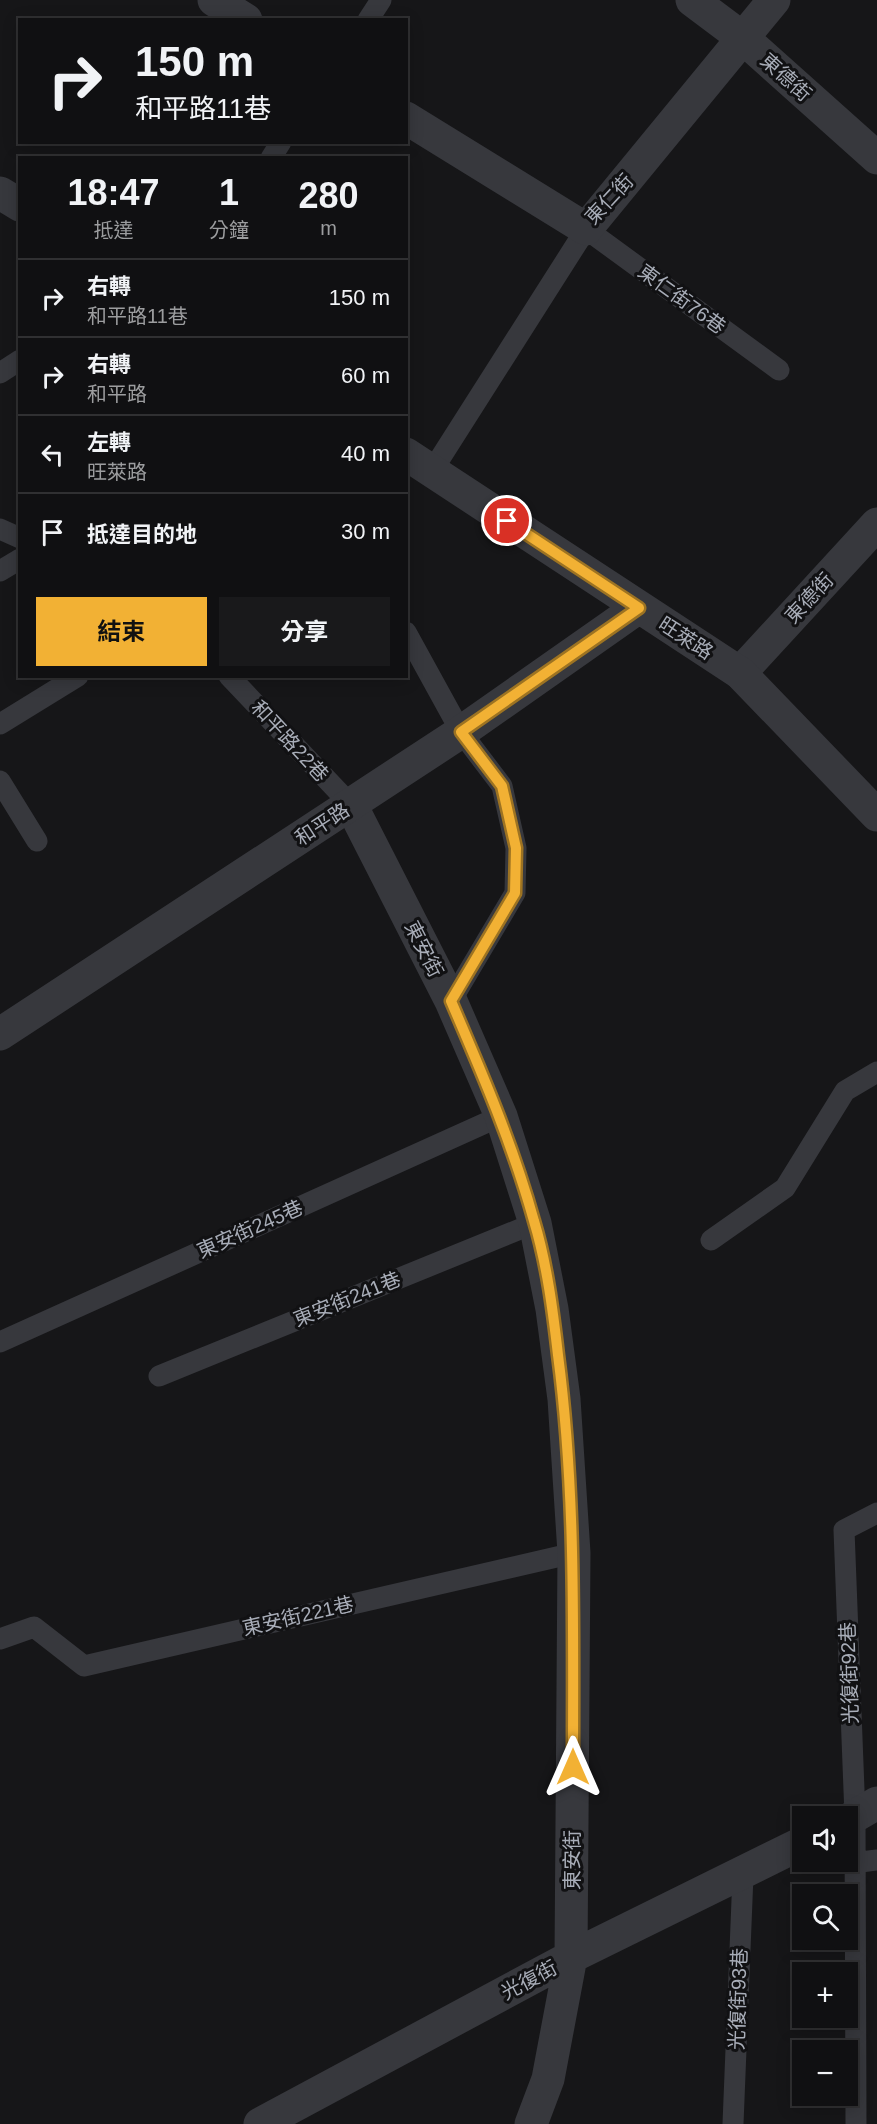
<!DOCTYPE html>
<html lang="zh-TW">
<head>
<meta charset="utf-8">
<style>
  :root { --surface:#101012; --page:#19191b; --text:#f1f3f6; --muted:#9c9d9f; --line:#303032; --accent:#f2b134 }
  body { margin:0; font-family:Helvetica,"Noto Sans TC",sans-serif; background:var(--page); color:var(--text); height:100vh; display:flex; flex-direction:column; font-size:22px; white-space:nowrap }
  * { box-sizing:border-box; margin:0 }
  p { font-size:20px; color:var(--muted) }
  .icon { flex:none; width:33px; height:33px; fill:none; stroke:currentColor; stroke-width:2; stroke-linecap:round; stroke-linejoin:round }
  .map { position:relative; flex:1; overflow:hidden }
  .panel { position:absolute; left:18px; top:156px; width:390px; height:522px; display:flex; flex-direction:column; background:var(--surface); border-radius:0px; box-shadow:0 3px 15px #0003,0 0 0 2px var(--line) }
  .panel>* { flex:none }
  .banner { position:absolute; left:18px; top:18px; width:390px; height:126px; border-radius:0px; box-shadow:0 3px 15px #0003,0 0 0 2px var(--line); background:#101012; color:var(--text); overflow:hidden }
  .controls { position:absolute; left:792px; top:1806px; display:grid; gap:12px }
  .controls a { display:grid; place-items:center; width:66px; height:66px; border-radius:0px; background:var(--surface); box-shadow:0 3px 15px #0003,0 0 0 2px var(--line); font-size:30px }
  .pin { position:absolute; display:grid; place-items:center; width:51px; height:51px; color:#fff; margin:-26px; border:3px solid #fff; border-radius:50%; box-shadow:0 2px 6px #0007 }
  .me { position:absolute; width:66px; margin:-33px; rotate:0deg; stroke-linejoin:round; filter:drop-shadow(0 0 4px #0008) }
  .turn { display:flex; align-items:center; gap:21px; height:126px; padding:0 18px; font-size:27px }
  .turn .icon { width:78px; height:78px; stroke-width:2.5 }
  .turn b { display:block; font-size:42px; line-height:51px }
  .eta { display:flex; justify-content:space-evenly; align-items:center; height:102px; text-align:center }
  .eta b { font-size:36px; font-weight:700; line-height:42px }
  .action { display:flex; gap:12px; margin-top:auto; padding:12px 18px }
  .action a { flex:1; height:69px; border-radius:0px; background:var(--accent); color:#111; font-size:24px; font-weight:700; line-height:69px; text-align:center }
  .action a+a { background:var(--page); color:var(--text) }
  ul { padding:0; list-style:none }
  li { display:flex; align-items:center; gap:18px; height:78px; padding:0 18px; border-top:2px solid var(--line) }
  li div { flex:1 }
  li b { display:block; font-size:22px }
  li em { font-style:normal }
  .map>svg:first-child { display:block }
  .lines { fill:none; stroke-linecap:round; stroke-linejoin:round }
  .service { stroke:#37383d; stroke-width:21 }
  .minor { stroke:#37383d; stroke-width:33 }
  .tertiary { stroke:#37383d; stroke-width:33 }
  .route-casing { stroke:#9d7322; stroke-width:15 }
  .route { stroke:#f2b134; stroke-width:10 }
  .labels { text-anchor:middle; stroke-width:6; stroke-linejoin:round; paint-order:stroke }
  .street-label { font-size:20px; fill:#a8adb8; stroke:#111113 }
</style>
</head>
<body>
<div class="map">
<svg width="877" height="2124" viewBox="0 0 877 2124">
  <rect width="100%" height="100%" fill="#161618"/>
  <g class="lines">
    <!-- service -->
    <path class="service" d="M368,20L381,0
      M271,158L281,142
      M0,373L20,360
      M432,471L586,229L779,370
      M0,529L20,538
      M0,571L20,559
      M406,632L461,732L502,786L516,848L515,893L451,1001
      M229,676L351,805
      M0,724L78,676
      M0,781L37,841
      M711,1240L785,1188L845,1091L877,1072
      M0,1342L501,1116
      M159,1376L535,1223
      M0,1639L34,1627L84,1666L574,1553
      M853,1863L877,1860
      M733,2124L743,1875
      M856,2124L855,1816L844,1530L877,1513"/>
    <!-- minor -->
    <path class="minor" d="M214,0L246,20
      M692,0L744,39L877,158
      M406,118L586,229L774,0
      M740,673L877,524
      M351,805L451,1001L501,1116L535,1223L552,1309L564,1399L574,1553L571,1957L548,2079L531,2124
      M848,1820L877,1803
      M260,2124L571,1957L802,1843"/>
    <!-- tertiary -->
    <path class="tertiary" d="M0,193L20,205
      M406,454L740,673L877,815
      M0,1034L461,732L639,607"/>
  </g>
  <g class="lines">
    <defs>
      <path id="route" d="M507,521L639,608L461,732L502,786L516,848L515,893L451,1001C482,1073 513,1145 534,1221C547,1264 553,1311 558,1355C576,1492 573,1629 573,1767"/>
    </defs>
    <!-- route casing -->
    <use href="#route" class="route-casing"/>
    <!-- route -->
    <use href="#route" class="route"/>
  </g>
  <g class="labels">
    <!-- street labels -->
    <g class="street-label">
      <text transform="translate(786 77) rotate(42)" y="7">東德街</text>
      <text transform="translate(609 199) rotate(-47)" y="7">東仁街</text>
      <text transform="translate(682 299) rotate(36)" y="7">東仁街76巷</text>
      <text transform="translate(809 598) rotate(-47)" y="7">東德街</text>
      <text transform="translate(686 638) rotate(33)" y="7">旺萊路</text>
      <text transform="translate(290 741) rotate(47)" y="7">和平路22巷</text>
      <text transform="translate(322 824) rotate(-33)" y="7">和平路</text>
      <text transform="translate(424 949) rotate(63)" y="7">東安街</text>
      <text transform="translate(250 1229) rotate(-24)" y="7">東安街245巷</text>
      <text transform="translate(347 1299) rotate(-22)" y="7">東安街241巷</text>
      <text transform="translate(298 1616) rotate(-13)" y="7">東安街221巷</text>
      <text transform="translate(849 1673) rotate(-92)" y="7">光復街92巷</text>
      <text transform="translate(572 1860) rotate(-90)" y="7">東安街</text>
      <text transform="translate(529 1980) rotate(-28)" y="7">光復街</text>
      <text transform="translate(738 1999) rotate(-88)" y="7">光復街93巷</text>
    </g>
  </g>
</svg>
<div class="controls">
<a><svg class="icon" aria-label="sound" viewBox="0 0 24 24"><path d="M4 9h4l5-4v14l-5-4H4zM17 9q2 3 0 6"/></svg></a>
<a><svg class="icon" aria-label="search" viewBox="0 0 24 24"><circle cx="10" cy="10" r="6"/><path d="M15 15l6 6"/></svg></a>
<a>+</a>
<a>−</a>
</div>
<div class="pin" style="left:507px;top:521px;background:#d93025"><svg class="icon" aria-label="arrive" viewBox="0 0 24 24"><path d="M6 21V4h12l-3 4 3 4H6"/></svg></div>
<svg class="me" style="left:573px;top:1767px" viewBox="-20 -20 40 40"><path d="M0-17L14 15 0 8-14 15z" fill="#f2b134" stroke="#fff" stroke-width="4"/></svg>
<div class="banner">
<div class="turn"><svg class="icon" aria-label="right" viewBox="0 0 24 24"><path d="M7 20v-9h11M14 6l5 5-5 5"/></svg><div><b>150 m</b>和平路11巷</div></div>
</div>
<section class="panel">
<div class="eta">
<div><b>18:47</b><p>抵達</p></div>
<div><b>1</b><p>分鐘</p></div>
<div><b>280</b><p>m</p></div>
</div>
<ul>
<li><svg class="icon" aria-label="right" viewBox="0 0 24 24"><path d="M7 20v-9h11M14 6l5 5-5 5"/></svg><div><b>右轉</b><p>和平路11巷</p></div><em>150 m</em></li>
<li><svg class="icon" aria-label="right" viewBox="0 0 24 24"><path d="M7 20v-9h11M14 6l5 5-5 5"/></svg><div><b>右轉</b><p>和平路</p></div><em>60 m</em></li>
<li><svg class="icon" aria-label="left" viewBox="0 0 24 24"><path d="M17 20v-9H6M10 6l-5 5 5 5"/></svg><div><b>左轉</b><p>旺萊路</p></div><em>40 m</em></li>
<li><svg class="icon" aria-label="arrive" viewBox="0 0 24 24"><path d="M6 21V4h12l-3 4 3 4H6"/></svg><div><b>抵達目的地</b></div><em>30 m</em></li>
</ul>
<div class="action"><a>結束</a><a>分享</a></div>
</section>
</div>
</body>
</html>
